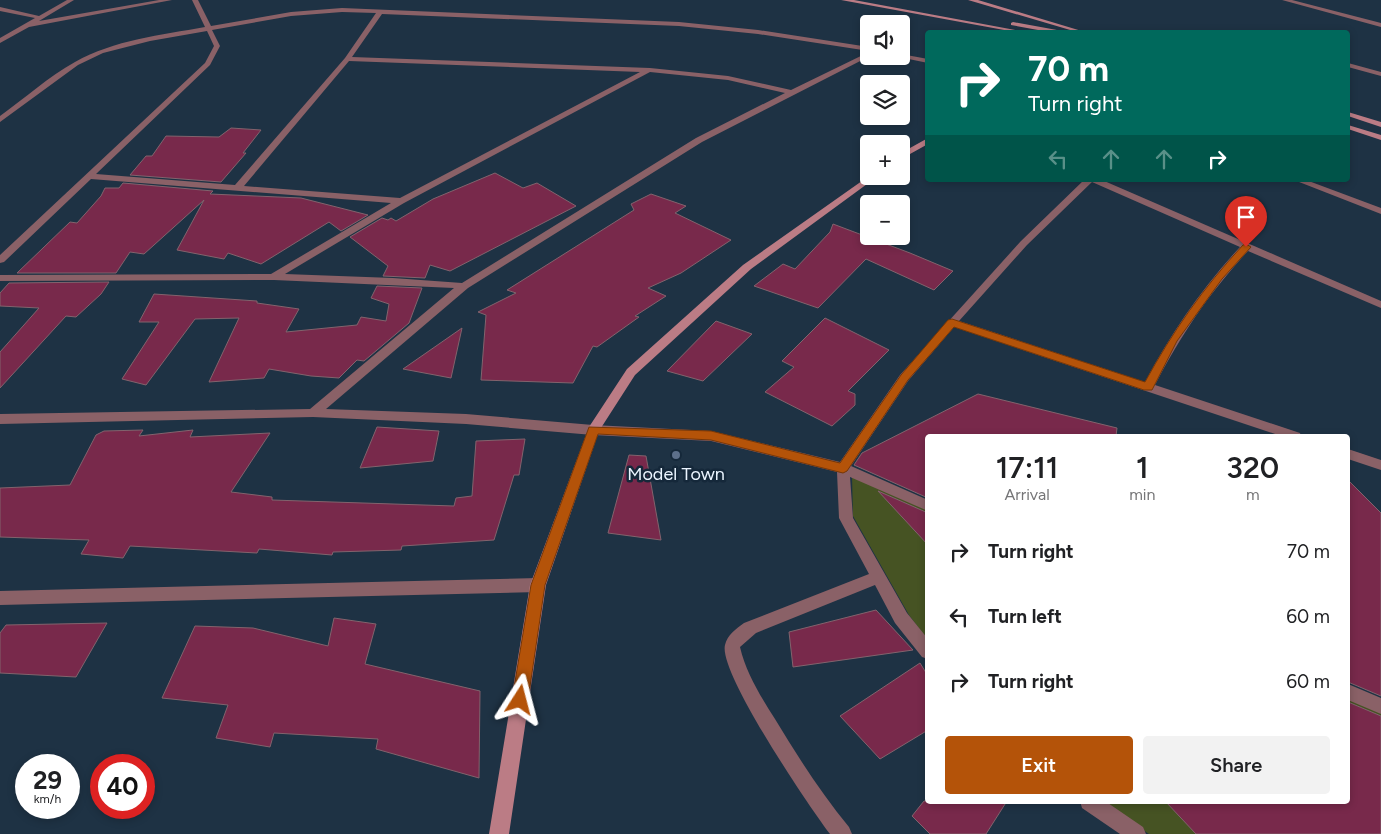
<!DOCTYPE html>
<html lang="en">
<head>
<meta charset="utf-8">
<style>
  :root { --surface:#fff; --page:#f2f2f2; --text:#202124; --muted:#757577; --accent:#b45309 }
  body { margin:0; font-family:Figtree,sans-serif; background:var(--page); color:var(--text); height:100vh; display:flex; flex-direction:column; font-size:19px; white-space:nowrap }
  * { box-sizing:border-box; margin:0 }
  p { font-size:16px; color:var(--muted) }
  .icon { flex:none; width:28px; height:28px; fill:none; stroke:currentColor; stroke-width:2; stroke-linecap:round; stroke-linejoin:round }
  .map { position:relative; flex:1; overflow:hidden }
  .drawer { position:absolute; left:925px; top:434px; width:425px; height:370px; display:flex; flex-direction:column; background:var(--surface); border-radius:5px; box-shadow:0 2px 8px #0003 }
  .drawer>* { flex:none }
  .banner { position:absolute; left:925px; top:30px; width:425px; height:152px; border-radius:5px; box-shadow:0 2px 8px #0003; background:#00695c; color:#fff; overflow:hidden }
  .buttons { position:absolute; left:860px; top:15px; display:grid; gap:10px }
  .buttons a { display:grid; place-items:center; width:50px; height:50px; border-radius:5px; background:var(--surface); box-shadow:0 2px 8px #0003; font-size:25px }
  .speed { position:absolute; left:15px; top:754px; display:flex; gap:10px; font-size:25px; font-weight:700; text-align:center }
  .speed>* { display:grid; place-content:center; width:65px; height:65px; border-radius:50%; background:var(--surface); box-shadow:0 2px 8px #0003; line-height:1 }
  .speed small { font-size:12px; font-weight:400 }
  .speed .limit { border:8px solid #d22; background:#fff; color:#111 }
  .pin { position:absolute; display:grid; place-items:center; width:42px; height:42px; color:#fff; margin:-51px -21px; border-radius:50% 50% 50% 0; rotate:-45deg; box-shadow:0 0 5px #0007 }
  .pin .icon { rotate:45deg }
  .me { position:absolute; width:55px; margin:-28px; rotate:9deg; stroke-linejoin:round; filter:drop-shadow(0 0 4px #0008) }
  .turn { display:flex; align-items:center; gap:18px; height:105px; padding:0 20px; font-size:22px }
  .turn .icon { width:65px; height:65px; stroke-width:2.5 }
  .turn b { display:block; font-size:35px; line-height:42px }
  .lanes { display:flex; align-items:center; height:48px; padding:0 20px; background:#0003; justify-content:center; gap:25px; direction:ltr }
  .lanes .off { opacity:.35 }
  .eta { display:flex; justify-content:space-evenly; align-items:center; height:85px; text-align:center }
  .eta b { font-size:30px; font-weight:600; line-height:35px }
  .button { display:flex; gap:10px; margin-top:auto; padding:10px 20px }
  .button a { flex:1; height:58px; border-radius:5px; background:var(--accent); color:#fff; font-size:20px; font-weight:600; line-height:58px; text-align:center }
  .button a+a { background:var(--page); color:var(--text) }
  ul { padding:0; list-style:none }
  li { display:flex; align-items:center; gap:15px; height:65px; padding:0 20px }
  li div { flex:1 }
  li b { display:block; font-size:19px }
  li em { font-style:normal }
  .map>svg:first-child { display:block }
  .green { fill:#465323 }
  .building { fill:#78294b; stroke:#82636d }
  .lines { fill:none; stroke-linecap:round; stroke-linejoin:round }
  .street { fill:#8a6167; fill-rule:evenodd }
  .secondary { fill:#bb7c85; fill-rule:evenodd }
  .route { fill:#b45309; stroke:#753606 }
  .service-dot { fill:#5c6f8a; stroke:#15283a; stroke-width:2 }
  .labels { text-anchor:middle; stroke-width:5; stroke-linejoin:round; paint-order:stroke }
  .poi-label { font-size:18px; fill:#ebf5ff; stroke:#15283a }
</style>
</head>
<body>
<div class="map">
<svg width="1381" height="834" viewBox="0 0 1381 834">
  <rect width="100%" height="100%" fill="#1e3244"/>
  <!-- green -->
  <path class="green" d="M852,476L927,510V639L909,615L853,516Z
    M1348,698L1381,713V834H1149L1100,801H1348Z"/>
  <!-- building -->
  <path class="building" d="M231,128L261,130L243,153H246L221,182L130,175L146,156H152L166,136L219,137Z
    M495,173L523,188L537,183L576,206L450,271L430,265L425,278L383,276L388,266L350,237L382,218L388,220L391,218L396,221L433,199Z
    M123,183L213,191L210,194L301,198L368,215L341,231L329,222L261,264L228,253L224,259L177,250L204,200L144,254L130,252L116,273H17L70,222L77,223L101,196L105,188H119Z
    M651,194L686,206L675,213L731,240L681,273L648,288L666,296L635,316L639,317L597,347L593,346L573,383L481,380L486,315L478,312L516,293L507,290L634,210L631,204Z
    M833,224L910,253L953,271L934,290L866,259L818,308L754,286L783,264L795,269L830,232Z
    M109,282L101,294L76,317L66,316L0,388V352L39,308L0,306V293L9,283Z
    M377,286L422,288L409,323L364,361L357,360L339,378L311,376L269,369L264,378L209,382L239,318L195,319L146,385L122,379L159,322H139L154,294L257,301V303L299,309L286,332L357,325L361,317L386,321L389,304L371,298Z
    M825,318L889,350L848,391L855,394V405L832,426L765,392L794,367L782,361Z
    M716,321L752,334L703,381L667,371Z
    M462,328L451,378L403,369Z
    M978,394L1117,428L1116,436H928V498L854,465L862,453Z
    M377,427L439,431L433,461L360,468Z
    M143,430L139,436L193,430L190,437L270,433L231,492L272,497V500L454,506L456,498L472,496L476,441L525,439L519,475H514L494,540L402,546L401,550L333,552L332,555L259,549L257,553L130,546L123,558L81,554L89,540L0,537V488L70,485L96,435L104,431Z
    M629,455L646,456L661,540L608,533Z
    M1348,480L1381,513V696L1348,682Z
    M878,491L928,513V545Z
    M876,610L913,650L793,667L789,632Z
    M334,618L376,624L365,664L480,691L479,778L376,749L378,739L274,733L270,747L216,738L228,705L162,698L195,626L253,628L328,646Z
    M107,623L76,677L0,673V633L6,625Z
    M920,663L928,676V730L880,759L840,716Z
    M1348,702L1381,716V834H1196L1165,801H1348Z
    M924,801H1007L986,834H930L912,816Z"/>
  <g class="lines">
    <!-- street -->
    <path class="street" d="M67,0H74L39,21L159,0H172L29,27L0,43V38L35,18L0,11V7L39,16Z
      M192,0H198L211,26L291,12L342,8L679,22L758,30L869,47V51L758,34L679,26L382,14L352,57L650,68L728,76L791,90L867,53L869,52L870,56L702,142L468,288L326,409L466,414L593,425L711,431L840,462L900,375L1021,241L1084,180H1102L1381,301V308L1248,251C1209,293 1181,335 1155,385L1300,433L1301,436H1281L954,327L908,381L851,466L928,500V511L850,477L853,518L907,613L928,639V659L922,657L895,623L875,585L756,633L740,647C746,673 761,697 775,719C798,757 821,793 849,827L852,834H830C810,808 718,672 725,645C727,635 736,629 744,623L869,574L839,518L837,472L711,441L593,435L466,424L313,417L0,424V414L310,409L454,288L274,280L0,281V275L271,274L391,203L91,179L4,262L0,263V255L205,63L214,46L207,31L150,41L103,53L78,65L0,122V116C24,99 49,76 75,62C114,40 161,35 205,27ZM342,12L376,13L345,58L235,185L96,174L210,65L220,46L212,30L291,16ZM349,61L640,72L400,198L244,186ZM650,72L728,80L785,93L696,138L462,283L393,278L285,274L404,203ZM1092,182L1240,247C1202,288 1171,333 1145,382L959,321L1027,245Z
      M1282,0H1292L1381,23V27Z
      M1167,30H1217L1220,32H1164Z
      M901,54L928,59V63L899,57Z
      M1348,63L1381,72V76L1348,67Z
      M1294,180H1306L1381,208V214Z
      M1348,449L1381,460V470L1348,459Z
      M538,578L543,580L546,585L543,590L538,592L0,605V591Z
      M1348,684L1381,698V714L1348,700Z
      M1080,801H1105L1143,827L1146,834H1120L1082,808Z"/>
    <!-- secondary -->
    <path class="secondary" d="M841,0H854L1026,32H1015Z
      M968,0H978L1085,32H1077Z
      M1013,22L1057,30L1060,32H1049L1011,25V23Z
      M1348,112L1381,122V127L1348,116Z
      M1348,125L1381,135V140L1348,129Z
      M928,138V144L901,159V153Z
      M869,176H878L751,269L635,375L599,431L546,585L509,834H489L530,585L589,427L627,369L743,265Z"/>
  </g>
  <!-- route -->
  <path class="route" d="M1246,244L1251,247L1222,279L1177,341L1152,390H1144L954,327L908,380L847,471L843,473L711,440L598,434L545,585L528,700L525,705L520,707L514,705L512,700L531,585L589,427L711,431L840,463L901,375L948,320L952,319L1145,382C1173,331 1203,288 1243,245Z"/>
  <!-- markers -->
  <circle class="service-dot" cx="676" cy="455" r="5"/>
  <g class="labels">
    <!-- poi labels -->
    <g class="poi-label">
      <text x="676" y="480">Model Town</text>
    </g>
  </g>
</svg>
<div class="buttons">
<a><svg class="icon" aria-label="sound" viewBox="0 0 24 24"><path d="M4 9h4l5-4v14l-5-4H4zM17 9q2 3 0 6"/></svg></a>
<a><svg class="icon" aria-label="layers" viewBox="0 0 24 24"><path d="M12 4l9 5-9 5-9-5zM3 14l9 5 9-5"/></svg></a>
<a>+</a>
<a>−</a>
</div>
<div class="speed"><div>29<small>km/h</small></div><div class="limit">40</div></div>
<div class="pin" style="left:1246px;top:247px;background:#d93025"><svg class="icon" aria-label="arrive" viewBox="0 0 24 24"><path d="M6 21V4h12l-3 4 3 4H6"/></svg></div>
<svg class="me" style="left:520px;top:700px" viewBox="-20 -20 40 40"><path d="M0-17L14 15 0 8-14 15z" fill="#b45309" stroke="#fff" stroke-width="4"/></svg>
<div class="banner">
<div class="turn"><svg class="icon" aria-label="right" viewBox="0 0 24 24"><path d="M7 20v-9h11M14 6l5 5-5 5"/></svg><div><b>70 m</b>Turn right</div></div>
<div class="lanes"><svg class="icon off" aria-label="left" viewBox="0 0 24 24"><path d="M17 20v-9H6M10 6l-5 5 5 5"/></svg><svg class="icon off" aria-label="ahead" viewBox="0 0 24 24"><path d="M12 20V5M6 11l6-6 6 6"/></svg><svg class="icon off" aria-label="ahead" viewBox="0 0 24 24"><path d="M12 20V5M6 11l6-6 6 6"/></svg><svg class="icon" aria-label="right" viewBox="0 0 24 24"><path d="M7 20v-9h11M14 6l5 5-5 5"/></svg></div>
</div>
<section class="drawer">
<div class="eta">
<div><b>17:11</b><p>Arrival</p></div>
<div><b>1</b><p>min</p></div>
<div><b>320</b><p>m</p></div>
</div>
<ul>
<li><svg class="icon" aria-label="right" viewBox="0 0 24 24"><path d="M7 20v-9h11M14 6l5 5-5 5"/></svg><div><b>Turn right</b></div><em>70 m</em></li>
<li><svg class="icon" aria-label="left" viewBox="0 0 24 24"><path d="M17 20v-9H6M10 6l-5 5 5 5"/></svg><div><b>Turn left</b></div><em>60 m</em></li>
<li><svg class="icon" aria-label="right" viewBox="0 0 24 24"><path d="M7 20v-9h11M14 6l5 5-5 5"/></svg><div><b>Turn right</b></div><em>60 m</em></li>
</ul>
<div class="button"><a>Exit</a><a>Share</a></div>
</section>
</div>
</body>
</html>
